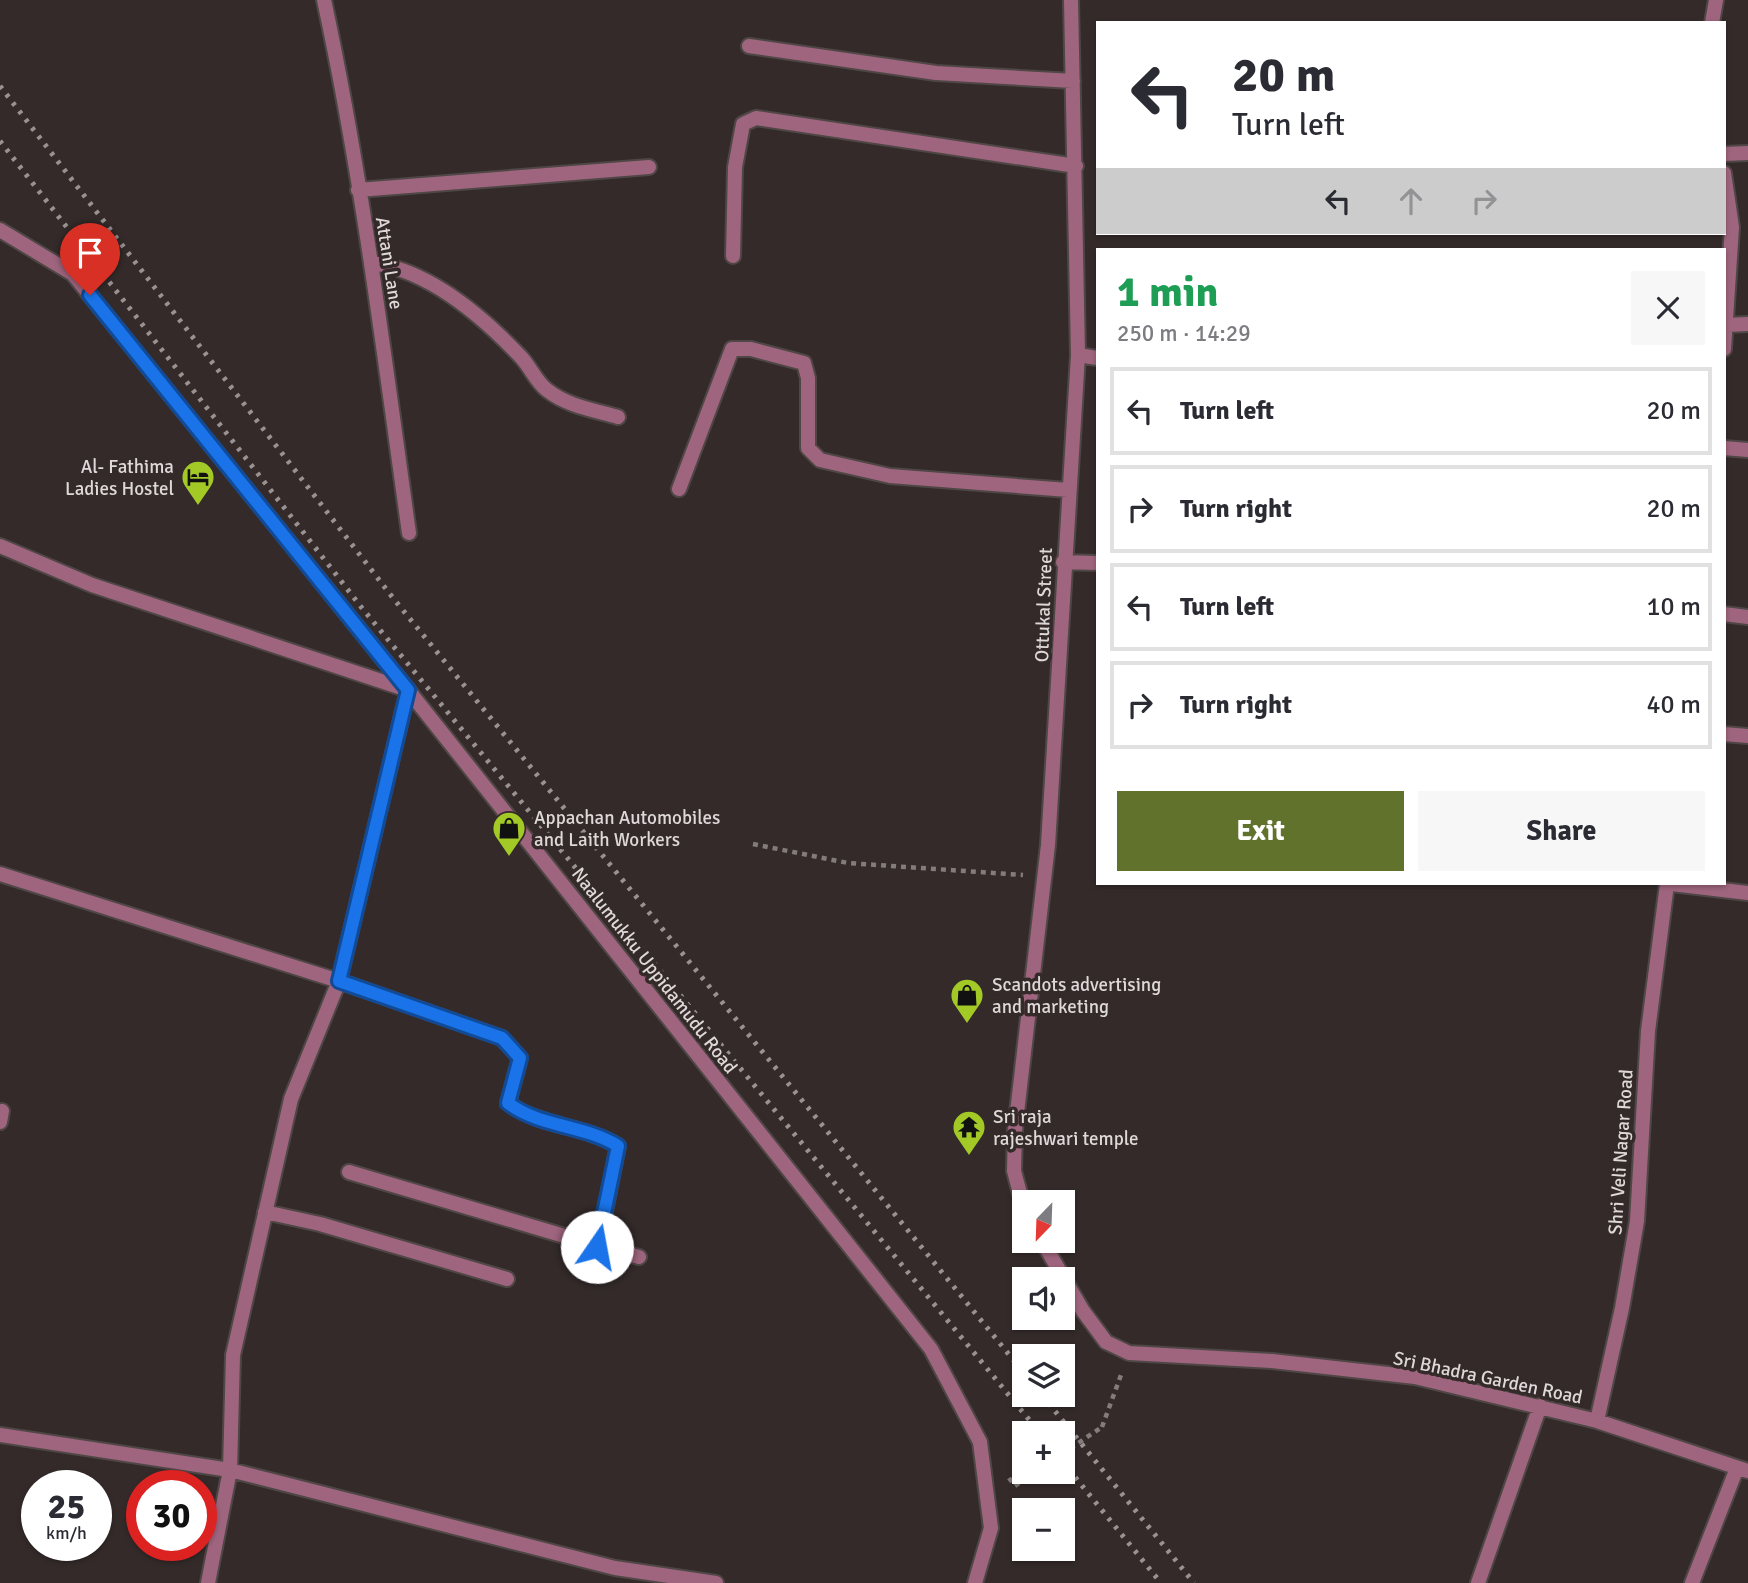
<!DOCTYPE html>
<html lang="en">
<head>
<meta charset="utf-8">
<style>
  :root { --surface:#fff; --page:#f7f7f7; --text:#2b2b33; --muted:#7c7c81; --line:#e1e1e2; --accent:#61722d }
  body { margin:0; font-family:Signika,sans-serif; background:var(--page); color:var(--text); height:100vh; display:flex; flex-direction:column; font-size:26px; white-space:nowrap }
  * { box-sizing:border-box; margin:0 }
  p { font-size:23px; color:var(--muted) }
  .icon { flex:none; width:38px; height:38px; fill:none; stroke:currentColor; stroke-width:2; stroke-linecap:round; stroke-linejoin:round }
  .map { position:relative; flex:1; overflow:hidden }
  .details { position:absolute; left:1096px; top:248px; width:630px; height:637px; display:flex; flex-direction:column; background:var(--surface); border-radius:0px; box-shadow:0 2px 5px #0004 }
  .details>* { flex:none }
  .banner { position:absolute; left:1096px; top:21px; width:630px; height:214px; border-radius:0px; box-shadow:0 2px 5px #0004; background:#fff; color:var(--text); overflow:hidden }
  .needle { width:46px; rotate:203deg }
  .controls { position:absolute; left:1012px; top:1190px; display:grid; gap:14px }
  .controls a { display:grid; place-items:center; width:63px; height:63px; border-radius:0px; background:var(--surface); box-shadow:0 2px 5px #0004; font-size:35px }
  .speed { position:absolute; left:21px; top:1470px; display:flex; gap:14px; font-size:35px; font-weight:700; text-align:center }
  .speed>* { display:grid; place-content:center; width:91px; height:91px; border-radius:50%; background:var(--surface); box-shadow:0 2px 5px #0004; line-height:1 }
  .speed small { font-size:18px; font-weight:400 }
  .speed .limit { border:10px solid #d22; background:#fff; color:#111 }
  .pin { position:absolute; display:grid; place-items:center; width:60px; height:60px; color:#fff; margin:-72px -30px; border-radius:50% 50% 50% 0; rotate:-45deg; box-shadow:0 0 7px #0007 }
  .pin .icon { rotate:45deg }
  .me { position:absolute; width:77px; margin:-38px; rotate:12deg; stroke-linejoin:round; filter:drop-shadow(0 0 5px #0008) }
  .turn { display:flex; align-items:center; gap:24px; height:147px; padding:0 21px; font-size:32px }
  .turn .icon { width:91px; height:91px; stroke-width:2.5 }
  .turn b { display:block; font-size:49px; line-height:60px }
  .lanes { display:flex; align-items:center; height:66px; padding:0 21px; background:#0003; justify-content:center; gap:35px; direction:ltr }
  .lanes .off { opacity:.35 }
  .round { display:grid; place-items:center; flex:none; width:74px; height:74px; border-radius:0px; background:var(--page) }
  .headline { display:flex; align-items:center; justify-content:space-between; height:119px; padding:0 21px }
  h1 { font-size:42px; font-weight:700; line-height:52px; color:#1e9e55 }
  .primary-button { display:flex; gap:14px; margin-top:auto; padding:14px 21px }
  .primary-button a { flex:1; height:80px; border-radius:0px; background:var(--accent); color:#fff; font-size:28px; font-weight:700; line-height:80px; text-align:center }
  .primary-button a+a { background:var(--page); color:var(--text) }
  ul { padding:0; list-style:none }
  li { display:flex; align-items:center; gap:21px; height:88px; margin:0 14px 10px; padding:0 7px; border:4px solid var(--line); border-radius:0px }
  li div { flex:1 }
  li b { display:block; font-size:26px }
  li em { font-style:normal }
  .map>svg:first-child { display:block }
  .lines { fill:none; stroke-linecap:round; stroke-linejoin:round }
  .minor-casing { stroke:#4f4646; stroke-width:18 }
  .tertiary-casing { stroke:#4f4646; stroke-width:18 }
  .path { stroke:#847c7c; stroke-width:4.5; stroke-dasharray:5 5; stroke-linecap:butt }
  .minor { stroke:#9f657e; stroke-width:14 }
  .tertiary { stroke:#9f657e; stroke-width:14 }
  .rail { stroke:#9a9292; stroke-width:5; stroke-dasharray:3.5 7; stroke-linecap:butt }
  .path-bridge { stroke:#847c7c; stroke-width:4.5; stroke-dasharray:5 5; stroke-linecap:butt }
  .route-casing { stroke:#114b97; stroke-width:18 }
  .route { stroke:#1a73e8; stroke-width:12 }
  .labels { text-anchor:middle; stroke-width:7; stroke-linejoin:round; paint-order:stroke }
  .street-label { font-size:19px; fill:#dfd8d8; stroke:#342a2a }
  .poi-label { font-size:19px; fill:#dfd8d8; stroke:#342a2a; text-anchor:start }
</style>
</head>
<body>
<div class="map">
<svg width="1748" height="1583" viewBox="0 0 1748 1583">
  <rect width="100%" height="100%" fill="#342a2a"/>
  <g class="lines">
    <defs>
      <path id="minor" d="M324,0C362,176 384,355 409,533
        M1712,23L1716,0
        M749,46L936,73L1073,81
        M1724,154L1748,153
        M1724,173L1732,227L1724,349
        M358,190L649,167
        M733,256L735,167L743,124L756,118L1076,166
        M371,263C427,269 482,316 520,356C530,366 536,382 547,390C567,406 594,410 618,417
        M1727,325L1748,324
        M1078,355L1097,358
        M1724,448L1748,450
        M679,489L732,349H751L804,363L808,378V448L820,460L890,476L1068,490
        M0,546L92,585L408,690L339,981L291,1099L233,1355L230,1470L208,1583
        M1063,562L1097,563
        M1724,614L1748,617
        M1724,734L1748,736
        M0,874L339,981L502,1038L520,1058L508,1103C539,1127 585,1125 618,1146L598,1246L349,1172
        M1672,884L1748,893
        M0,1122L2,1111
        M1024,1208L1014,1171L1015,1130L1048,845L1078,355L1071,0
        M265,1212L320,1224L507,1279
        M1042,1241L1083,1311L1106,1342L1129,1353L1272,1361L1415,1377L1597,1421L1748,1471
        M598,1246L639,1257
        M1597,1421L1622,1308L1637,1221L1648,1031L1667,884
        M0,1435L230,1470L615,1568L716,1583
        M1478,1583L1540,1406
        M1692,1583L1737,1468"/>
      <path id="tertiary" d="M0,230L73,274L408,690L931,1349L980,1442L991,1528L975,1583"/>
    </defs>
    <!-- minor casing -->
    <use href="#minor" class="minor-casing"/>
    <!-- tertiary casing -->
    <use href="#tertiary" class="tertiary-casing"/>
    <!-- path -->
    <path class="path" d="M753,844L848,863L1023,875
      M1102,1427L1121,1375
      M1009,1478L1015,1486L1036,1472"/>
    <!-- minor -->
    <use href="#minor" class="minor"/>
    <!-- tertiary -->
    <use href="#tertiary" class="tertiary"/>
    <!-- rail -->
    <path class="rail" d="M0,86L393,598L1024,1373
      M0,141L362,608L1040,1433
      M1042,1395L1194,1583
      M1062,1461L1161,1583"/>
    <!-- path-bridge -->
    <path class="path-bridge" d="M1062,1454L1102,1427"/>
  </g>
  <g class="lines">
    <defs>
      <path id="route" d="M90,295L408,690L339,981L502,1038L520,1058L508,1103C539,1127 585,1125 618,1146L597,1247"/>
    </defs>
    <!-- route casing -->
    <use href="#route" class="route-casing"/>
    <!-- route -->
    <use href="#route" class="route"/>
  </g>
  <!-- icons -->
  <defs>
    <symbol id="hotel-pin" viewBox="-11 -11 22 30"><path d="M0 17L-7.5 6A9.5 9.5 0 1 1 7.5 6Z" fill="#a3c926" stroke="#342a2a"/><path d="M-6-4.5h1.5V1H6V5H4.5V3h-9V5H-6ZM-4 0a1.8 1.8 0 1 1 3.6 0ZM.5 0V-2.5h3Q6-2.5 6 0Z" fill="#111"/></symbol>
    <symbol id="shop-pin" viewBox="-11 -11 22 30"><path d="M0 17L-7.5 6A9.5 9.5 0 1 1 7.5 6Z" fill="#a3c926" stroke="#342a2a"/><path d="M-5-2.5h2.3a2.7 3.5 0 0 1 5.4 0H5L5.5 6h-11ZM-1.5-2.5h3a1.5 2.3 0 0 0-3 0Z" fill="#111"/></symbol>
    <symbol id="temple-pin" viewBox="-11 -11 22 30"><path d="M0 17L-7.5 6A9.5 9.5 0 1 1 7.5 6Z" fill="#a3c926" stroke="#342a2a"/><path d="M0-6L5-2H3V0L6.5 2.5H4V6H1.5V3h-3V6H-4V2.5H-6.5L-3 0V-2H-5Z" fill="#111"/></symbol>
  </defs>
  <g fill-rule="evenodd">
    <use href="#hotel-pin" x="179" y="458" width="38" height="52"/>
    <use href="#shop-pin" x="490" y="809" width="38" height="52"/>
    <use href="#shop-pin" x="948" y="976" width="38" height="52"/>
    <use href="#temple-pin" x="950" y="1108" width="38" height="52"/>
  </g>
  <g class="labels">
    <!-- street labels -->
    <g class="street-label">
      <text transform="translate(390 263) rotate(81)" y="7">Attani Lane</text>
      <text transform="translate(1043 605) rotate(-88)" y="7">Ottukal Street</text>
      <text transform="translate(655 970) rotate(52)" y="7">Naalumukku Uppidamudu Road</text>
      <text transform="translate(1620 1152) rotate(-86)" y="7">Shri Veli Nagar Road</text>
      <text transform="translate(1488 1377) rotate(12)" y="7">Sri Bhadra Garden Road</text>
    </g>
    <!-- poi labels -->
    <g class="poi-label">
      <text x="174" y="473" text-anchor="end">Al- Fathima<tspan x="174" dy="22">Ladies Hostel</tspan></text>
      <text x="534" y="824">Appachan Automobiles<tspan x="534" dy="22">and Laith Workers</tspan></text>
      <text x="992" y="991">Scandots advertising<tspan x="992" dy="22">and marketing</tspan></text>
      <text x="993" y="1123">Sri raja<tspan x="993" dy="22">rajeshwari temple</tspan></text>
    </g>
  </g>
</svg>
<div class="controls">
<a><svg class="needle" viewBox="-14 -14 28 28"><path d="M0-13l5 13h-10z" fill="#e53935"/><path d="M0 13l5-13h-10z" fill="#7c7c81"/></svg></a>
<a><svg class="icon" aria-label="sound" viewBox="0 0 24 24"><path d="M4 9h4l5-4v14l-5-4H4zM17 9q2 3 0 6"/></svg></a>
<a><svg class="icon" aria-label="layers" viewBox="0 0 24 24"><path d="M12 4l9 5-9 5-9-5zM3 14l9 5 9-5"/></svg></a>
<a>+</a>
<a>−</a>
</div>
<div class="speed"><div>25<small>km/h</small></div><div class="limit">30</div></div>
<div class="pin" style="left:90px;top:295px;background:#d93025"><svg class="icon" aria-label="arrive" viewBox="0 0 24 24"><path d="M6 21V4h12l-3 4 3 4H6"/></svg></div>
<svg class="me" style="left:597px;top:1247px" viewBox="-20 -20 40 40"><circle r="19" fill="#fff"/><path d="M0-13L10 11 0 6-10 11z" fill="#1a73e8"/></svg>
<div class="banner">
<div class="turn"><svg class="icon" aria-label="left" viewBox="0 0 24 24"><path d="M17 20v-9H6M10 6l-5 5 5 5"/></svg><div><b>20 m</b>Turn left</div></div>
<div class="lanes"><svg class="icon" aria-label="left" viewBox="0 0 24 24"><path d="M17 20v-9H6M10 6l-5 5 5 5"/></svg><svg class="icon off" aria-label="ahead" viewBox="0 0 24 24"><path d="M12 20V5M6 11l6-6 6 6"/></svg><svg class="icon off" aria-label="right" viewBox="0 0 24 24"><path d="M7 20v-9h11M14 6l5 5-5 5"/></svg></div>
</div>
<section class="details">
<div class="headline"><div><h1>1 min</h1><p>250 m · 14:29</p></div><a class="round"><svg class="icon" aria-label="close" viewBox="0 0 24 24"><path d="M6 6l12 12M18 6L6 18"/></svg></a></div>
<ul>
<li><svg class="icon" aria-label="left" viewBox="0 0 24 24"><path d="M17 20v-9H6M10 6l-5 5 5 5"/></svg><div><b>Turn left</b></div><em>20 m</em></li>
<li><svg class="icon" aria-label="right" viewBox="0 0 24 24"><path d="M7 20v-9h11M14 6l5 5-5 5"/></svg><div><b>Turn right</b></div><em>20 m</em></li>
<li><svg class="icon" aria-label="left" viewBox="0 0 24 24"><path d="M17 20v-9H6M10 6l-5 5 5 5"/></svg><div><b>Turn left</b></div><em>10 m</em></li>
<li><svg class="icon" aria-label="right" viewBox="0 0 24 24"><path d="M7 20v-9h11M14 6l5 5-5 5"/></svg><div><b>Turn right</b></div><em>40 m</em></li>
</ul>
<div class="primary-button"><a>Exit</a><a>Share</a></div>
</section>
</div>
</body>
</html>
